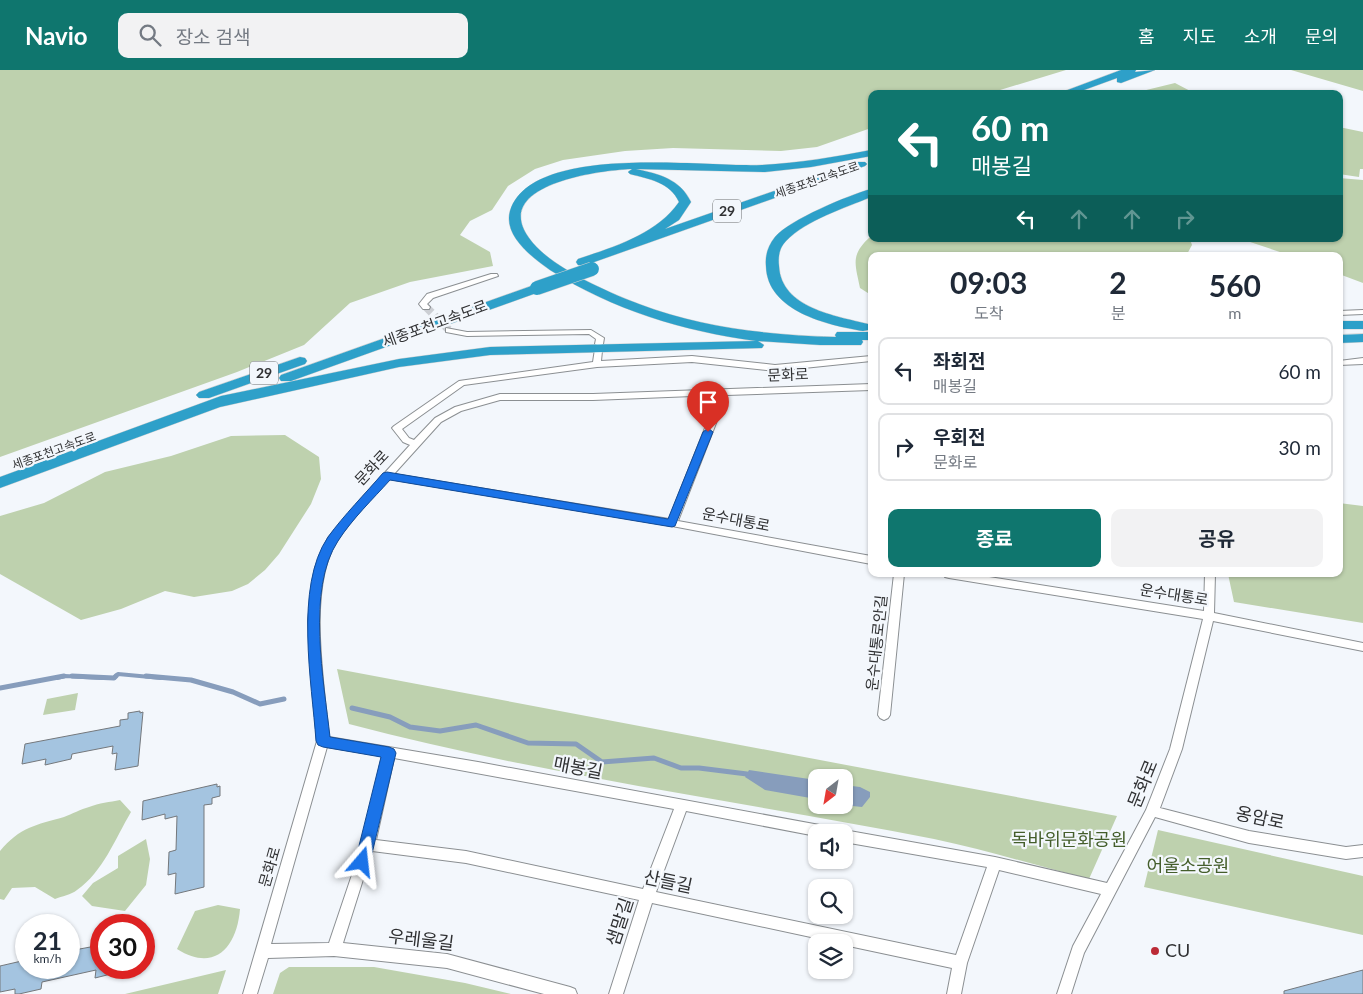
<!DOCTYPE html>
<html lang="ko">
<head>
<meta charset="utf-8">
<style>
  :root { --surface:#fff; --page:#f2f2f3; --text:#1f2937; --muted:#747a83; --line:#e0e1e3; --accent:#0f766e }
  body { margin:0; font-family:Lato,"Noto Sans KR",sans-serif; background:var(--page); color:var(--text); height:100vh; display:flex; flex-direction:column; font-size:19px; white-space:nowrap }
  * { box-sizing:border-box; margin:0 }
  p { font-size:16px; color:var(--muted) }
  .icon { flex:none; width:28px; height:28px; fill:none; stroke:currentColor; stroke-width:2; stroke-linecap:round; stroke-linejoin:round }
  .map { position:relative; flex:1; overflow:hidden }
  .details { position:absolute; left:868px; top:182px; width:475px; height:325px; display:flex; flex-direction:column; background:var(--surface); border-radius:10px; box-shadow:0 1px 4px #0004 }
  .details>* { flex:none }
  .hud { position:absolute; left:868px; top:20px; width:475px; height:152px; border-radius:10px; box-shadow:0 1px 4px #0004; background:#0f766e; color:#fff; overflow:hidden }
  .needle { width:32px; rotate:211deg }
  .controls { position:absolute; left:808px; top:699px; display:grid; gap:10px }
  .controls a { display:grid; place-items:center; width:45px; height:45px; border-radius:10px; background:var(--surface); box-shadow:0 1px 4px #0004; font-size:25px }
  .speed { position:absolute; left:15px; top:844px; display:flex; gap:10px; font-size:25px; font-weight:700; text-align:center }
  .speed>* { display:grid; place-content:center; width:65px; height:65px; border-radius:50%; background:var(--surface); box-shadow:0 1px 4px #0004; line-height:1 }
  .speed small { font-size:12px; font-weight:400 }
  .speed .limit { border:8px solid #d22; background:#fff; color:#111 }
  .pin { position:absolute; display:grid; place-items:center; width:42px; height:42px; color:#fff; margin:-51px -21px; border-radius:50% 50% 50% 0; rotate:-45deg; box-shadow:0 0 5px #0007 }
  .pin .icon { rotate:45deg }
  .me { position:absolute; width:55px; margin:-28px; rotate:17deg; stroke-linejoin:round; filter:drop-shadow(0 0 4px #0008) }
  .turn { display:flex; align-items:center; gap:18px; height:105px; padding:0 20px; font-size:22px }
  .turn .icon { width:65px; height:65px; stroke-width:2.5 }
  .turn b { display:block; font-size:35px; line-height:42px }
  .lanes { display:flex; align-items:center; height:48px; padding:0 20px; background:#0003; justify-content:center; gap:25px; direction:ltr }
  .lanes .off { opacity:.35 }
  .eta { display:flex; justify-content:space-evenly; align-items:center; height:85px; text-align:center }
  .eta b { font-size:30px; font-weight:700; line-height:35px }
  .action { display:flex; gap:10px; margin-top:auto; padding:10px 20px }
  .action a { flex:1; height:58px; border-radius:10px; background:var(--accent); color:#fff; font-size:20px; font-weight:700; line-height:58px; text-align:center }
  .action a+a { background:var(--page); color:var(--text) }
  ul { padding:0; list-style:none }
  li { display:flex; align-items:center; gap:15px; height:68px; margin:0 10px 8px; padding:0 10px; border:2px solid var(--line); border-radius:10px }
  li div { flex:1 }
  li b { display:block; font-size:19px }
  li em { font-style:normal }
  header { display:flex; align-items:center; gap:30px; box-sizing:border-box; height:70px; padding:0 25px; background:var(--accent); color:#fff }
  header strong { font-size:24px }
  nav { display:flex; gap:28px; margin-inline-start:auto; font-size:18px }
  .search { width:350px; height:45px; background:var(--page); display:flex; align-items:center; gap:12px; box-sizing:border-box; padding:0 18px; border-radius:10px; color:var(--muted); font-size:19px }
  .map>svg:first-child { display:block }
  .green { fill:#bed1ae; fill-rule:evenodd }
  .water { fill:#879dbc }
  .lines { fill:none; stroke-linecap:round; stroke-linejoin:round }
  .stream-far1 { stroke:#879dbc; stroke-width:4 }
  .stream { stroke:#879dbc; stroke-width:5 }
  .building { fill:#a4c4e0; stroke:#74787c }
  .minor-tunnel { stroke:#cccfd4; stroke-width:8; stroke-dasharray:8 4; stroke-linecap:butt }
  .minor-casing { stroke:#8b8f92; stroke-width:2 }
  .motorway-casing { stroke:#d1d2d2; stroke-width:1 }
  .minor { fill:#fff; fill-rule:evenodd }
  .motorway { fill:#2ea0c9; fill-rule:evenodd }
  .motorway-bridge-casing { stroke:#d1d2d2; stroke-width:15; stroke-linecap:butt }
  .motorway-bridge { stroke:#2ea0c9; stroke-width:14 }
  .route { fill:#1a73e8; stroke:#114b97 }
  .poi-dot { fill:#bb2a36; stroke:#f3f7fc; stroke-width:2 }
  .labels { text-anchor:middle; stroke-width:4.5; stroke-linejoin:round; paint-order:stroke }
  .far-street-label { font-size:12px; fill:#303133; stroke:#f3f7fc }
  .shield { fill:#f3f7fc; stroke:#6a6c6f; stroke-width:1 }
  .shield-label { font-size:14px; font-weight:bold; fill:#303133 }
  .street-label { font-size:15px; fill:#303133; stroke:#f3f7fc }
  .near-street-label { font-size:18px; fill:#303133; stroke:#f3f7fc }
  .near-park-label { font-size:18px; fill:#445e2b; stroke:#f3f7fc }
  .near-poi-label { font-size:18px; fill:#303133; stroke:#f3f7fc; text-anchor:start }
</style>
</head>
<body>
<header>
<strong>Navio</strong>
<div class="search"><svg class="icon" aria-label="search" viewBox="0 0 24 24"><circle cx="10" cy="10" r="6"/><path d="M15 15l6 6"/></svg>장소 검색</div>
<nav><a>홈</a><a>지도</a><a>소개</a><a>문의</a></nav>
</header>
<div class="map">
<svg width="1363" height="924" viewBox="0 0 1363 924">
  <rect width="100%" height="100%" fill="#f3f7fc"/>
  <!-- green -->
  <path class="green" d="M0,0H1066L987,24H871V58L817,77L781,81L673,78L625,81L563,90L535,99L508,116L492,140L470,151L460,165L490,182L493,196L410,212L350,233L304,275L237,302L0,387Z
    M1291,0H1363V21Z
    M1175,13L1196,24H1132L1134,23Z
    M1339,57L1363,62V99H1360L1359,107L1339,104Z
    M1339,108L1363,110V213L1339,204V186H1292L1241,169H1339Z
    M871,166V169H1190L1192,175L1186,186H871V225L860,218C855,193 850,185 871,166Z
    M285,365L319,387L321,409L311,434L279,484L265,500L248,514L232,521L194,527L165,521L121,539L81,550L0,504V446L44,433L105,402L171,386L231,366Z
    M1339,433L1363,436V553L1234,532L1228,504H1339Z
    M337,599L1117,746L1089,809C1038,796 986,780 934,769C739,731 542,705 349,654ZM816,708H844V735H816Z
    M78,623L75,640L43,645L47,629Z
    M120,730L131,742C115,769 103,802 77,820C71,825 62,826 55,829L35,817L12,818L4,830L0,829V781C20,757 36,755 64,747C72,744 81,739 89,737C99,733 110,732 120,730Z
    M1158,760L1363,806V865L1144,817Z
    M146,769L150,789L146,815L125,841L92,836L82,826L93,813L118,798V786Z
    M218,835L240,839C237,877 215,903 177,879L195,841Z
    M289,897H374L465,913L511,924H273L280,903Z
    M226,900L218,924H125Z"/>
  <!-- water -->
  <path class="water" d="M749,700L816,710V729L765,720L745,707Z
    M844,715L860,717L870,722V727L862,737L843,735Z"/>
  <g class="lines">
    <!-- stream-far1 -->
    <path class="stream-far1" d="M57,608L65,606L102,608
      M114,608L118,604L161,608"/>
    <!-- stream -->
    <path class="stream" d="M72,606L114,608L116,606
      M146,606L191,610L233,622L260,634L284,629
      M0,618L64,606
      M352,638L390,647L410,657L440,661L476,655L528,673L576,674L602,692L654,688L681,698H699L747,704"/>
  </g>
  <!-- building -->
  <path class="building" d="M140,641V643L143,642L138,696L115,700L117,683L112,684L113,676L72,684L71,689L45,695L46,689L22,694L25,674L120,656V650L128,649V643Z
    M217,714V717L220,716V726L212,728V734L204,735V817L175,824L176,803L168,805L169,782L176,780L177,746L165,749V744L142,750L143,731Z
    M101,875V898H122L123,901L95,908L96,900L42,912L41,919L19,924H15V919L0,922V896L26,890V898H69V881Z
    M1363,900V924H1284V921Z"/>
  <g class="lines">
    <!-- minor-tunnel -->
    <path class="minor-tunnel" d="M426,237L449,260"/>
    <defs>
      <path id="minor" d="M491,204H497L498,206L433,228L427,234L430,237L429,239H423L419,234L427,224Z
        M1363,240V244L1339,245V241Z
        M446,258L467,262L591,260L604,268L603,274L599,276L595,274L596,269L589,264L467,266L446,262Z
        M595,279H598L602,281L601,291L692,286L775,295L871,286V291L775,301L692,292L597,297L464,315L402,359L409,368L414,370L435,348L455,337L500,324H593L871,314V320L727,325L678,451L871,486V494L672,456L389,409C372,428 351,449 337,471C307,518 324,613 329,667L478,692L825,756L830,758L831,762H816V766L686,741L656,822L956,885L987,797L844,772V762H839L844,760L995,787L1107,813L1146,740L1170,679L1203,549L949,508L945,507L944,504H970L1204,541L1205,504H1215L1214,543L1363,573V581L1213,551L1182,679L1160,738L1249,761L1346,777L1363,775V787L1346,789L1249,773L1155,747L1084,883L1071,924H1057L1073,876L1101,824L999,800L967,893L961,924H947L952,898L844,875V872H834L652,833L623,924H609L639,830L466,793L372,781L343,873L447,884L570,917L575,919L577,924H544L447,898L334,886L268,888L257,924H243L317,671L308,550L315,498L328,468L361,429L410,375L403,372L392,358L394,356L459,311L593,292ZM718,325L669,449L394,404L441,352L461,341L500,330H593ZM327,677L382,686L362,775L329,873L271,874ZM394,688L674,739L643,819L466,781L376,770Z
        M1363,288V294L1339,295V291Z
        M894,504H904L890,645L888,648L884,650L880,648L878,645Z"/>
      <path id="motorway" d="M1121,0H1136L1135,2L1155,0L1121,13L1117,12V8L1073,24H1057Z
        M871,80V86L811,97L765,102L636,99C659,104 680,109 691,132L679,150L665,159L857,92H865L867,94L865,96L583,196L578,195L576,192L578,189C614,177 657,164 679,132C670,112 649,109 630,104L628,102L632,99C601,100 490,114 529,168C548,196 607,222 639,234C702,258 769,265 836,267L835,265L837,262H871V270H862L863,272L861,275H820L758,271L764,275L762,278L490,285L399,297L220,337L0,418V407L221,326L399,289L490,277L756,271C683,261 613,240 550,200C533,188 503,166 510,141C532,72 706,98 762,95C799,93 835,87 871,80Z
        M871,119V127C845,138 806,150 786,171C779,178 778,187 779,196C781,238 836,246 868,254L870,257L868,260L863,261C827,255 767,241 766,196C765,185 768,176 775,167C789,150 849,125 871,119Z
        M537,214L542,215L544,218L542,221L291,311H281L279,308L281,305Z
        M1339,251H1363V259H1339Z
        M1363,264V272L1339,273V265Z
        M300,287L305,288L307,291L305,294L209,328H199L196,325L199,322Z"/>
    </defs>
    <!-- minor casing -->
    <use href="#minor" class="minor-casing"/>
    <!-- motorway casing -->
    <use href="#motorway" class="motorway-casing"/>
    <!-- minor -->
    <use href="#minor" class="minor"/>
    <!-- motorway -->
    <use href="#motorway" class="motorway"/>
    <defs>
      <path id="motorway-bridge" d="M537,218L592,199"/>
    </defs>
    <!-- motorway-bridge casing -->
    <use href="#motorway-bridge" class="motorway-bridge-casing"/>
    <!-- motorway-bridge -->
    <use href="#motorway-bridge" class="motorway-bridge"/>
  </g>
  <!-- route -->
  <path class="route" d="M708,358L713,362L675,456L672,457L390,410C373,429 352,449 338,471C306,519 324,612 330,667L389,677L394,679L396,683L370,792L368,797L362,799L357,797L355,792L381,687L323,677L318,675L316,671C312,613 294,517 328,467C344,445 365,424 383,403L387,402L668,449L703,362Z"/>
  <!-- markers -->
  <circle class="poi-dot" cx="1155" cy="881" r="5"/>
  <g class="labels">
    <!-- far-street labels -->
    <g class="far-street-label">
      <text transform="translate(817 110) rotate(-19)" y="4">세종포천고속도로</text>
      <text transform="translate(54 381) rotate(-20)" y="4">세종포천고속도로</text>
    </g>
    <!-- shield labels -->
    <g class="shield">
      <rect x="713" y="129.5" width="28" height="23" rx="4"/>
      <rect x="250" y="291.5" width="28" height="23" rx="4"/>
    </g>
    <g class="shield-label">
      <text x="727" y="146">29</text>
      <text x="264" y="308">29</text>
    </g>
    <!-- street labels -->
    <g class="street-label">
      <text transform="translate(435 254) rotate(-20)" y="5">세종포천고속도로</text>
      <text transform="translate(788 305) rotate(-2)" y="5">문화로</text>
      <text transform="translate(372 398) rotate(-47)" y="5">문화로</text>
      <text transform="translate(736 450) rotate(11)" y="5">운수대통로</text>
      <text transform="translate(1174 525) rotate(9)" y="5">운수대통로</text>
      <text transform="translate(877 573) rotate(-84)" y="5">운수대통로안길</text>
      <text transform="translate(270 797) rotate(-74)" y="5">문화로</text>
    </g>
    <!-- near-street labels -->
    <g class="near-street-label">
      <text transform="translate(578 698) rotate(11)" y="6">매봉길</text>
      <text transform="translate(1143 714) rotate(-68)" y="6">문화로</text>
      <text transform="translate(1260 748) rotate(12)" y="6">옹암로</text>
      <text transform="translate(668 812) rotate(12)" y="6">산들길</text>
      <text transform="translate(620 852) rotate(-72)" y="6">샘말길</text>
      <text transform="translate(421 870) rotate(7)" y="6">우레울길</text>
    </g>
    <!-- near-park labels -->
    <g class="near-park-label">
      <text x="1069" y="776">독바위문화공원</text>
      <text x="1188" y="802">어울소공원</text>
    </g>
    <!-- near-poi labels -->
    <g class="near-poi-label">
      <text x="1165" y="887">CU</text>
    </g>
  </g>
</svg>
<div class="controls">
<a><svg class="needle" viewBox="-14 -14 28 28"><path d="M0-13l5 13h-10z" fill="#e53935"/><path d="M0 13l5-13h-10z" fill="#747a83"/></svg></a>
<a><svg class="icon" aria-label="sound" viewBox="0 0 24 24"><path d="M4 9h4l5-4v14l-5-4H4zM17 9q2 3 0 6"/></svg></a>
<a><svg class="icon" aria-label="search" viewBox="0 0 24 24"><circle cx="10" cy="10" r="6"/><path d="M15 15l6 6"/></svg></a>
<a><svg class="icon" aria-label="layers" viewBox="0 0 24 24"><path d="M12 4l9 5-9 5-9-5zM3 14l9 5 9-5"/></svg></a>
</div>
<div class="speed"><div>21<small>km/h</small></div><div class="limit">30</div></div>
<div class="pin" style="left:708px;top:362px;background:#d93025"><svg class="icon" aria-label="arrive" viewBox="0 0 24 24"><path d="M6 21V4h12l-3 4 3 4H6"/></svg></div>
<svg class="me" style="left:362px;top:792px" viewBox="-20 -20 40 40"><path d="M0-17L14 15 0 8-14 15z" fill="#1a73e8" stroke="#fff" stroke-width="4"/></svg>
<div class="hud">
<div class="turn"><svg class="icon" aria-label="left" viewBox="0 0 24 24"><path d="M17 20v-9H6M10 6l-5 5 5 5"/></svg><div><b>60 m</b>매봉길</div></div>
<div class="lanes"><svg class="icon" aria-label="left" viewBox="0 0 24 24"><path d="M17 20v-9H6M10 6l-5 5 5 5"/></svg><svg class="icon off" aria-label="ahead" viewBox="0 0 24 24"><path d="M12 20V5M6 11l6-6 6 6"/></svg><svg class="icon off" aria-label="ahead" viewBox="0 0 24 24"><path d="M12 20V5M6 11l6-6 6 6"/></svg><svg class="icon off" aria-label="right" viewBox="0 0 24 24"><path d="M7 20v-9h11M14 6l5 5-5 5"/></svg></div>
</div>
<section class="details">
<div class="eta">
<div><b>09:03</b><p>도착</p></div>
<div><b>2</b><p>분</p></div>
<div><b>560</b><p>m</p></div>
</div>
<ul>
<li><svg class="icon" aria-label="left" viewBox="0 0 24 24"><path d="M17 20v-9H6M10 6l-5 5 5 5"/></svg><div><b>좌회전</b><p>매봉길</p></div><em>60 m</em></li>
<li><svg class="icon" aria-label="right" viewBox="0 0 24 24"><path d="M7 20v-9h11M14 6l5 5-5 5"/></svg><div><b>우회전</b><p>문화로</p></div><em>30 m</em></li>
</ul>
<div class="action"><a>종료</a><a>공유</a></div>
</section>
</div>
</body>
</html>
